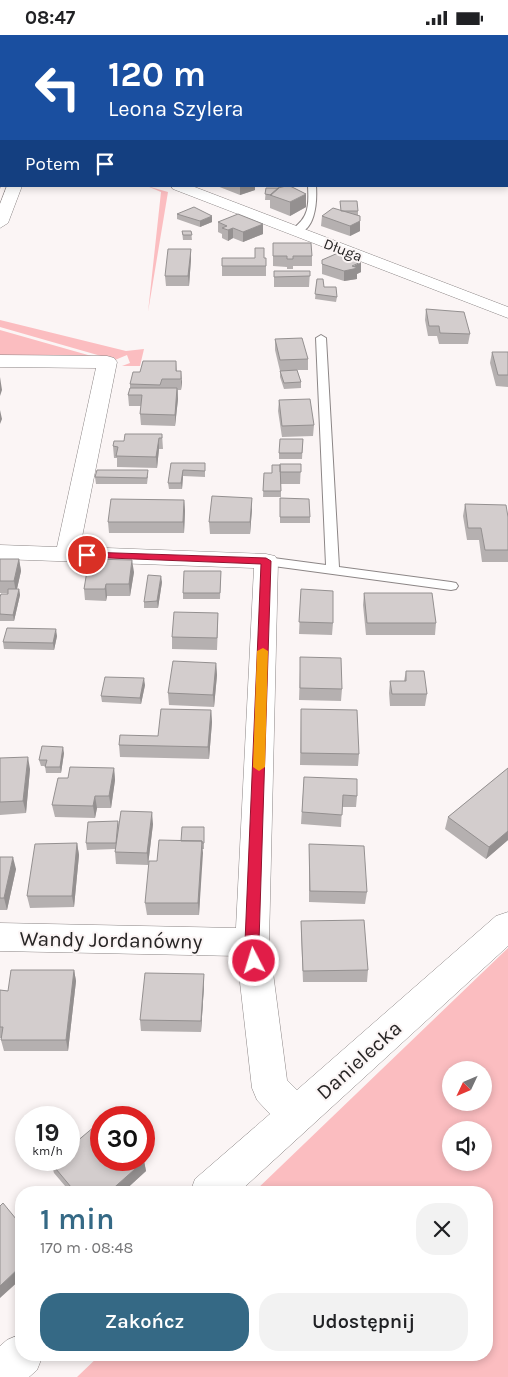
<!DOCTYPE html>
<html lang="pl">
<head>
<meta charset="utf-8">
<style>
  :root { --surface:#fff; --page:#f2f2f2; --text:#202124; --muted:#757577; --accent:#356985 }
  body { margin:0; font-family:Karla,sans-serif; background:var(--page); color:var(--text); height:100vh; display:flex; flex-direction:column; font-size:19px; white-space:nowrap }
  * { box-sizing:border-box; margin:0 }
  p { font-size:16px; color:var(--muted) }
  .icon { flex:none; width:28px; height:28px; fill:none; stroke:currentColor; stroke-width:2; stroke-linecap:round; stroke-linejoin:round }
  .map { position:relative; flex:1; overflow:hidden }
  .sheet { position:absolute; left:15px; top:1151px; width:478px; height:175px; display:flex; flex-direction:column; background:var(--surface); border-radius:20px; box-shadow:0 2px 8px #0003 }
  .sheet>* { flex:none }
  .banner { position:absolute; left:0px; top:0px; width:509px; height:152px; box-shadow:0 2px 8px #0003; background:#1a4fa0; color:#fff; overflow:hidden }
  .needle { width:32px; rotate:226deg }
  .fabs { position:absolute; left:442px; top:1026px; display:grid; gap:10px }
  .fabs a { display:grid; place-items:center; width:50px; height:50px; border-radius:50%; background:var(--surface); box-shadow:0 2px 8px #0003; font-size:25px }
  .speed { position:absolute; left:15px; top:1071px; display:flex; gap:10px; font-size:25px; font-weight:700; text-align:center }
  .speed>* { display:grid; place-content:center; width:65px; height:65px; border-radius:50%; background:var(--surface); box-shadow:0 2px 8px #0003; line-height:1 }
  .speed small { font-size:12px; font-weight:400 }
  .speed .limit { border:8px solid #d22; background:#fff; color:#111 }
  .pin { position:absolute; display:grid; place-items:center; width:42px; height:42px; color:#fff; margin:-21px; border:2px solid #fff; border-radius:50%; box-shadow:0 1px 5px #0007 }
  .me { position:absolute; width:55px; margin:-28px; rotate:355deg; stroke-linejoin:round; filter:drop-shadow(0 0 4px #0008) }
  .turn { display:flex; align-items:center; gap:18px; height:105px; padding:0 25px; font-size:22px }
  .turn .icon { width:65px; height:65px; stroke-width:2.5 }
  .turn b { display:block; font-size:35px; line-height:42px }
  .then { display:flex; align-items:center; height:48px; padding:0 25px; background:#0003; gap:10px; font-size:19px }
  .round { display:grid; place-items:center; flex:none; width:52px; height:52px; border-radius:20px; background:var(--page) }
  .headline { display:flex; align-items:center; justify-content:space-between; height:85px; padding:0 25px }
  h1 { font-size:30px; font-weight:600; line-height:38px; color:var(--accent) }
  .button { display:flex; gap:10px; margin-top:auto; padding:10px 25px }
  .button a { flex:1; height:58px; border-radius:20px; background:var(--accent); color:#fff; font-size:20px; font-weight:600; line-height:58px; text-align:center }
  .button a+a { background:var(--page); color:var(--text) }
  .status { display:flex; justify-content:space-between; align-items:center; height:35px; padding:0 25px; background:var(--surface); direction:ltr }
  .status svg { height:14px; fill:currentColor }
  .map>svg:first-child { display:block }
  .green { fill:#fbbdc0; fill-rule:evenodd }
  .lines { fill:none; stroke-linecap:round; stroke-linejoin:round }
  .service-casing { stroke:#8c8686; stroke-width:2 }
  .minor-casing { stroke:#8c8686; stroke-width:1 }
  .tertiary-casing { stroke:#8c8686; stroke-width:1 }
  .service { fill:#fff; fill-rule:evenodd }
  .minor { fill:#fff; fill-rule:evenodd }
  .tertiary { fill:#fff; fill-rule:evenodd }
  .wall { fill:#b5b0b0 }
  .shaded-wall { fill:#949090 }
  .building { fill:#d3cdcd; stroke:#949090 }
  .route { fill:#e11d48; stroke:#92132f }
  .slow { fill:#f59e0b }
  .labels { text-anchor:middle; stroke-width:4; stroke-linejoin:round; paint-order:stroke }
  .far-street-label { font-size:15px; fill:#272525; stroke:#fbf5f5 }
  .near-street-label { font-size:21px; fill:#272525; stroke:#fbf5f5 }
</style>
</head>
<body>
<div class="status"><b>08:47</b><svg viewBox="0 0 49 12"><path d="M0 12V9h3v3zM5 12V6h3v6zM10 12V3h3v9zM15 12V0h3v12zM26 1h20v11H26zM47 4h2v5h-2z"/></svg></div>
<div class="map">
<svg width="508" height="1342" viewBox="0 0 508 1342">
  <rect width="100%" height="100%" fill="#fbf5f5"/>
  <!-- green -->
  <path class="green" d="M147,151L168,157L148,277L161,157Z
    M0,285L126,316L144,314L140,331H122L130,328L127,320L115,325L0,292Z
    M0,295L95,322H0Z
    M508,913V1342H77L100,1320H486V1158L254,1157ZM451,1035H484V1068H451ZM451,1095H484V1128H451Z"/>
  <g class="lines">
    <defs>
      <path id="service" d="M204,0H210V1H204Z
        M0,8H1V12H0Z
        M308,151H316C317,166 316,201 292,198V194C309,183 309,170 308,151Z
        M321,300L326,303L339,532L451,547L456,548L458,551L456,554L451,555L266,530L259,526L266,522L326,530L316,303Z"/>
      <path id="minor" d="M137,0H149V1H137Z
        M491,0H503L504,1H492Z
        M7,151H22L8,188L0,193V169Z
        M0,320L107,321L114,323L117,327L80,512L266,519L275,521L278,526L269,907L287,1045L297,1055L496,881L508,877V911L238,1158H190L195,1144L270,1079L257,1065L252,1053L237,921L0,916V888L236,893L254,533L0,524V510L57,512L96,333L0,332Z
        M21,1299V1320H43L37,1335L29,1342H0V1311L7,1305Z"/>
      <path id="tertiary" d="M0,80H1V88H0Z
        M171,151H192L508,272V283L173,154Z"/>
    </defs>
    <!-- service casing -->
    <use href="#service" class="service-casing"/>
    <!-- minor casing -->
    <use href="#minor" class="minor-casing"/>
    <!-- tertiary casing -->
    <use href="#tertiary" class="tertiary-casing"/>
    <!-- service -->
    <use href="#service" class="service"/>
    <!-- minor -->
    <use href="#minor" class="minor"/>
    <!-- tertiary -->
    <use href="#tertiary" class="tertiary"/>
  </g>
  <!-- wall -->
  <path class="wall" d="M266,0H287V1H266Z
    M217,151H255V155L240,160Z
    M266,153L306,172L290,181L270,173V165H265Z
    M340,166L358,176V181L360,186V196L350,201L321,191L322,181L341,176Z
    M177,179L212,187L200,192L177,184Z
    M218,187L263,199L243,207L233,203L228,206L222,203V199L218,197Z
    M182,196H191L192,205H183Z
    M273,208L312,221V231H293V234H287V232L273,231Z
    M191,214V224L189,251H166L165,241Z
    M222,223H266V241H222Z
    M322,225L361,237L357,239V244L344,246L322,239Z
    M274,236H310L309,252H274Z
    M317,244L324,252L337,262L336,267L315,264Z
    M426,274L470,299L468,309H439L437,301H428L425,285Z
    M275,304L308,324V335H297L301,347V353L284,354L280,342V336L275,315Z
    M492,317H508V352L496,351L490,328Z
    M176,326L177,336L182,347L181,355H178V364L175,391L141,390L140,379L141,371H129L128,360L130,353V349L140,337Z
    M279,365L314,390L313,401L282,402L278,376Z
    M162,399L163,414H159L157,433L117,432V423H114L113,411L124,406Z
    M303,404L302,424H279V418Z
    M171,428H205V442L183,441L182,454H169L168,448Z
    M301,429L300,449H281V462H263L264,438H272Z
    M148,441L147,449H96L95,442Z
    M280,463L310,482V488H280Z
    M184,465L185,476L184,498H109L108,487Z
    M465,469L508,482V527H482L479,505H467L463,481Z
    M252,474L250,499H210L209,487Z
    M0,524H19L21,536L17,554H19L20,560L14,586H0V562L8,558H0Z
    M221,536L220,564H183V558Z
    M134,537L130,561H107L106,566L85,565L84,554Z
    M162,547L158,573H144V567Z
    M301,554L333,588L332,600L299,599Z
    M364,558L436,588L435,600H366L363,570Z
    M218,578V590L217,615L172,614V602Z
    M57,601L54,615L4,614L3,607Z
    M216,628L217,640L214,672L169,670L168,658Z
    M300,634L342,654L341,666L299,665Z
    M406,636L427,659L425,671H390L389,658L390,646H404Z
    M145,650L141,669L102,667L101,661Z
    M301,674L359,719L358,731L300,730Z
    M211,675L212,687L209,724L120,722L119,710L158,701Z
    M64,718L61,738H46L45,731H41L39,725Z
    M0,723L30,734L26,778L0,780Z
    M114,733L115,745L111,773H97L95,783L55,782L52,770L68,743Z
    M508,733V805L486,824L445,794L448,782Z
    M304,742L357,761L356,772H342L341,792L301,789Z
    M118,786L119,790L153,789L148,830L116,829L115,817V814L87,815L86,808Z
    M204,798V814H202L199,880H147L145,868L157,826L181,806Z
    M77,808L79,820L74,872L30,873L27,861Z
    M309,809L367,857L365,869L309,867Z
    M0,822L16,834L7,875H0Z
    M301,886L368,935L367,947H303L301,898Z
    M74,935L76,946L68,1016H4L1,1005V1003H0V955L8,956Z
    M204,951L201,997L141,996L140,985Z
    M144,1126L146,1136L122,1158H71L54,1138L51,1128Z"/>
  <!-- shaded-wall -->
  <path class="shaded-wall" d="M1,45V56L0,58V47Z
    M1,138V151L0,154V141Z
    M240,151H255V155L240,160Z
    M306,159V172L290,181V167Z
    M212,181V187L200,192V186Z
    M360,186V196L350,201V191Z
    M263,189V199L243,207V197Z
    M233,193V203L228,206V195Z
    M191,214V224L189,251L188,241Z
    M361,227V237L357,239V244L344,246V236Z
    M181,336L182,347L181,355Z
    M0,342L2,355L0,361Z
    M177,353L178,364L175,391V380Z
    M0,375L2,384L0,389Z
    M159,403V414L157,433L156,422Z
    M183,435V441L182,454L181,448Z
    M252,463V474L250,499V487Z
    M184,465L185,476L184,498L183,487Z
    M19,524L21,536L16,558L14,546Z
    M132,525L134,537L130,561L129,549Z
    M161,541L162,547L158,573L157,566Z
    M106,549L107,561L106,566L105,554Z
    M19,554L20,560L14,586L13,580Z
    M56,594L57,601L54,615L53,608Z
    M216,628L217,640L214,672L213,660Z
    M144,643L145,650L141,669L140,663Z
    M211,675L212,687L209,724L208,712Z
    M63,712L64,718L61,738L60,732Z
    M28,722L30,734L26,778L23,766Z
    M114,733L115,745L111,773L109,761Z
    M95,761L97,773L95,783L93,771Z
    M152,777L153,789L148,830L147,818Z
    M508,796V805L486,824L489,812Z
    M202,806L203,818L199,880L198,868Z
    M77,808L79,820L74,872L72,861Z
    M13,822L16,834L7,875L4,863Z
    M74,935L76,946L68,1016L66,1005Z
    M204,939V951L201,997V986Z
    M144,1126L146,1136L122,1158H108Z
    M21,1231V1244L0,1263V1251Z"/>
  <!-- building -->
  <path class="building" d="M14,0H29L30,1H14Z
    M90,0H112V1H89Z
    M159,0H184V1H158Z
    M218,0H247V1H218Z
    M458,0H481L482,1H459Z
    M0,36H1V45L0,47Z
    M0,101H1V122H0Z
    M0,130H1V138L0,141Z
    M286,151H290L306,159L290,167L270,160L278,153Z
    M266,153H279L271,160L265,159Z
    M340,166H357L358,176H341Z
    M194,172L212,181L200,186L177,179Z
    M333,173L360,181V186L350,191L322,181Z
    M238,179L263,189L243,197L233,193L228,195L222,193L227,191L218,187Z
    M182,196H191L192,200H183Z
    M273,208H311L312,221H293V224H287V221H273Z
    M255,213H264V223H266V231H222V223H255Z
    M168,214H191L188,241H165Z
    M338,218L361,227L352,231L358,233L344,236L322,229V225Z
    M274,236H310V241L274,242Z
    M317,244H323L324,252H336L337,262L315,259Z
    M426,274L464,277L470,299L440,298L439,291H429Z
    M302,303L308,324L280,325L275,304Z
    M492,317H508V340H498Z
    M143,326H176V336H181V344H162L160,350L130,349L133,337H140Z
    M297,335L301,347L284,348L280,336Z
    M130,353H177L175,380L140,379L142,360H128Z
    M310,364L314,390L282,391L279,365Z
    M125,399H162V403H159L156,422L116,421L118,412L113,411L114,406H124Z
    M280,404H303L302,418H279Z
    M171,428H205V436L183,435L181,448H168Z
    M280,429H301V437H280Z
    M272,430H280L281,456H263L264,438H272Z
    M97,435H148L147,443L95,442Z
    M212,461L252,463L250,487H209Z
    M280,463L309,464L310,482H280Z
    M111,464L184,465L183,487H108Z
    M465,469L506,470L508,482V515H485L481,493H468Z
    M0,524H19L14,546H0Z
    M89,524L132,525L129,549H106L105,554H84Z
    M184,536H221L220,558H183Z
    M148,540L161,541L157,566L144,567Z
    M8,554H19L13,580L0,579V562L1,559H8Z
    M301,554L333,556V588L299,587Z
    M364,558H432L436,588H367Z
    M174,577L218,578L217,603L172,602Z
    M7,593L56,594L53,608L3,607Z
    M300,622L341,623L342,654L300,653Z
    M173,626L216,628L213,660L168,658Z
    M406,636H424L427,659H392L390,646H406Z
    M105,642L144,643L140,663L101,661Z
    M161,674L211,675L208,712L119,710L120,700L158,701Z
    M301,674L357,675L359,719L301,718Z
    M42,711L63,712L60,732H45L47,725H39Z
    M28,722L23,766L0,767V723Z
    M70,732L114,733L109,761H95L93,771L52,770L58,743H68Z
    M508,733V796L489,812L448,782Z
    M304,742L357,744V761L343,760L342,780L302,777Z
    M121,776L152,777L147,818L115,817Z
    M118,786L116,808H86L88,787Z
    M182,792H204V808H202V806H181Z
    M159,805L202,806L198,868H145L149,826H157Z
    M77,808L72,861H27L35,809Z
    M309,809L364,811L367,857L310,856Z
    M0,822H13L4,863H0Z
    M364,885L368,935L303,936L301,886Z
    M11,935H74L66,1005H1L3,992H0V955L8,956Z
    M145,938L204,939L201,986L140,985Z
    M101,1086V1125H143L144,1126L108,1158H76L51,1128L54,1125H69V1113Z
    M3,1168L21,1190V1231L0,1251V1171Z"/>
  <!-- route -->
  <path class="route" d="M87,517L266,523L271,526L259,907L261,926L259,930L254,932L249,930L245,907L261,529L84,522V518Z"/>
  <!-- slow -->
  <path class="slow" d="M263,613L268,616L265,732L259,736L253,732L257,616Z"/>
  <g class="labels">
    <!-- far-street labels -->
    <g class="far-street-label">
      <text transform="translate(343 215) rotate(21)" y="5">Długa</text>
    </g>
    <!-- near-street labels -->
    <g class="near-street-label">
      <text transform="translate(111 905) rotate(1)" y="7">Wandy Jordanówny</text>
      <text transform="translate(359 1025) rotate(-42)" y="7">Danielecka</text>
    </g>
  </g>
</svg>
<div class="fabs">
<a><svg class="needle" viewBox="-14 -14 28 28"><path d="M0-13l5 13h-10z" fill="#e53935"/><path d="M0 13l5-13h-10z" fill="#757577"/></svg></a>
<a><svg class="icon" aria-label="sound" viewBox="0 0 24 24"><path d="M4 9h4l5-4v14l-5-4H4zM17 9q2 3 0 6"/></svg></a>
</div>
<div class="speed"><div>19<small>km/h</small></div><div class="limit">30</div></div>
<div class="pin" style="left:87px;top:520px;background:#d93025"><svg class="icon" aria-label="arrive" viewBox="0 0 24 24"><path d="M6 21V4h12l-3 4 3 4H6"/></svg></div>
<svg class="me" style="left:254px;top:926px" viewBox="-20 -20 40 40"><circle r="17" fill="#e11d48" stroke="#fff" stroke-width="3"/><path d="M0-11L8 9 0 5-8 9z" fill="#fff"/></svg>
<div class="banner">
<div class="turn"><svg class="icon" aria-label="left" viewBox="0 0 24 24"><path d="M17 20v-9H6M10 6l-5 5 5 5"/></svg><div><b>120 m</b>Leona Szylera</div></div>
<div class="then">Potem<svg class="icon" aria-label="arrive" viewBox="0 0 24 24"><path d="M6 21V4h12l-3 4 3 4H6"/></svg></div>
</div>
<section class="sheet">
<div class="headline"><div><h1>1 min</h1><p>170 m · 08:48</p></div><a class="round"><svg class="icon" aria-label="close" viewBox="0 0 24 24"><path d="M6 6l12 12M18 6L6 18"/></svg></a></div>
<div class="button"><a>Zakończ</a><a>Udostępnij</a></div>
</section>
</div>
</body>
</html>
